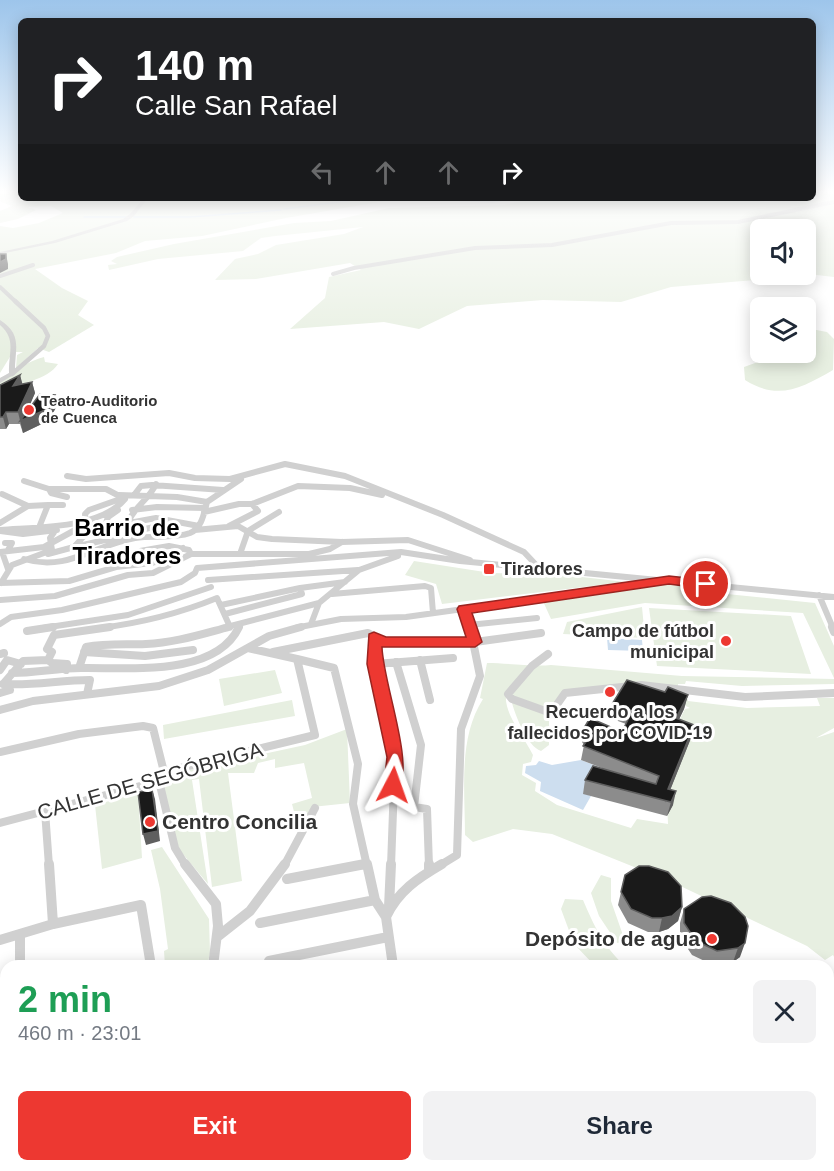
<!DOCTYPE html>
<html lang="en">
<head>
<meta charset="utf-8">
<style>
  :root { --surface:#fff; --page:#f2f2f3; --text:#1f2937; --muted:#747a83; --accent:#ed3831 }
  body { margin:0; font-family:Arial,sans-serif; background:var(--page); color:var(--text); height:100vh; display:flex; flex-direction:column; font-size:22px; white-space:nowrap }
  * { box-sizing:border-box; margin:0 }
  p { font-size:20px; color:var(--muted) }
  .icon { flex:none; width:33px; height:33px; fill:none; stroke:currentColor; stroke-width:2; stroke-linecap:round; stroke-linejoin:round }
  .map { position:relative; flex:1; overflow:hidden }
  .sheet { position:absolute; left:0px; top:960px; width:834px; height:212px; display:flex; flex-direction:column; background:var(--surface); border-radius:18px 18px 0 0; box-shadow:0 3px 15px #0003 }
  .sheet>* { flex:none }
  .banner { position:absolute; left:18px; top:18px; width:798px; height:183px; border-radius:9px; box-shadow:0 3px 15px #0003; background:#202124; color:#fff; overflow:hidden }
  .fabs { position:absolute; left:750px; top:219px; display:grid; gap:12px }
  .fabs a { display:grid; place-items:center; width:66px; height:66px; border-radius:9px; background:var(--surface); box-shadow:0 3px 15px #0003; font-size:30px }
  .pin { position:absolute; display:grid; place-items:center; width:51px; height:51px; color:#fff; margin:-26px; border:3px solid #fff; border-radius:50%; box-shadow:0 2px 6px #0007 }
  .me { position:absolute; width:66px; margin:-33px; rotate:4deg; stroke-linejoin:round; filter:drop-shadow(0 0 4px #0008) }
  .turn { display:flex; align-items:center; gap:21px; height:126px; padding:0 18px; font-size:27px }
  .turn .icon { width:78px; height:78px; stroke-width:2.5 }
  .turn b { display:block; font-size:42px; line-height:51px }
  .lanes { display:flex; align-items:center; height:57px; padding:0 18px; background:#0003; justify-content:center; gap:30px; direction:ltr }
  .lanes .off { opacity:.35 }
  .round { display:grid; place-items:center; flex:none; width:63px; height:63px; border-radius:9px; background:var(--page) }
  .summary { display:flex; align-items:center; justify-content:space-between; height:102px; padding:0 18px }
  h1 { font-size:36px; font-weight:800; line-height:45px; color:#1e9e55 }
  .primary-button { display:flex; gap:12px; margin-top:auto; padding:12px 18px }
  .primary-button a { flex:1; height:69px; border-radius:9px; background:var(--accent); color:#fff; font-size:24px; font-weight:800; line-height:69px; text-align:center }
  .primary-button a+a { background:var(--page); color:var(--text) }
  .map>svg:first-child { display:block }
  .green { fill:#e7efe1; fill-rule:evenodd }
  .water { fill:#cddeef }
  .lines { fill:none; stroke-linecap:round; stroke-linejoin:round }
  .stream { stroke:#cddeef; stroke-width:1.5 }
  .minor-far4 { stroke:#d0d0d0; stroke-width:4 }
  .minor-far3 { stroke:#d0d0d0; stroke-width:4.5 }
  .minor-far2 { stroke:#d0d0d0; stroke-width:6 }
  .minor-far1 { stroke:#d0d0d0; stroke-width:8 }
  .minor { stroke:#d0d0d0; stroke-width:10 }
  .tertiary { fill:#d0d0d0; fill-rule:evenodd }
  .wall { fill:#8c8c8c }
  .shaded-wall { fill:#5f5f5f }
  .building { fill:#1a1a1a; stroke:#5f5f5f; stroke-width:1.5 }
  .route { fill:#ed3831; stroke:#9a2420; stroke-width:1.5 }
  .poi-dot { fill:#ed3831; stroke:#fff; stroke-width:2 }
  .labels { text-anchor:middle; stroke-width:6; stroke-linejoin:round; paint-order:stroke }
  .far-poi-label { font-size:15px; font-weight:bold; fill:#333; stroke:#fff; text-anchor:start }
  .poi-label { font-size:18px; font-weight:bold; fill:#333; stroke:#fff; text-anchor:start }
  .near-street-label { font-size:21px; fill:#333; stroke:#fff }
  .near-poi-label { font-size:21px; font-weight:bold; fill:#333; stroke:#fff; text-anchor:start }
  .district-label { font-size:24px; font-weight:bold; fill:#000; stroke:#fff }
</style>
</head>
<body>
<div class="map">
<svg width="834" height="1171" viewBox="0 0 834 1171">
  <rect width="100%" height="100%" fill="#fff"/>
  <!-- green -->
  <path class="green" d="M21,191V198H402L286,218L202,236L145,241L116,253L35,269L62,288L88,301L78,315L94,325L49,352L38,348L16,368L17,355L23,352H13L0,373V226L13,228L39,223L63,213L51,206L27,207L36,210L18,219L0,223V211L12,206L1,202L0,194Z
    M817,191H834V277L817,275L671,287L621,302L543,300L467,306L419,329L384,322L290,329L325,298L329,277L361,270L350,263L256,279L215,280L235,259L258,254L276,245L344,234L363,227L275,236L261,238L243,251L158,259L109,270L108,265L117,264L111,261L117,257L174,244L294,223L331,221L389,208L504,205L536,198H728L767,202L813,198V193ZM760,230H806V274H760Z
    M806,328L827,332L834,339L833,370C802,388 778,401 745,380L744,367L766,359L771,353L806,352Z
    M44,357L45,362L58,364C48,380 18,384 0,391V378C16,371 28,361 44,357Z
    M414,561L491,573L564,575L626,582L442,604L436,584L405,575Z
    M669,580L697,591L815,603L834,646V678L803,613L645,603L551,619L542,599Z
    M642,607L645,638L563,634L567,622Z
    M649,608L791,616L811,674L657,666Z
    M487,663C507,663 534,667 551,665L682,676L834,679V684L742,686L686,681L685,684H678V688L686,691L688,701L747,708L820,706L817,698H834V728L816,738L834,732V957L833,955L825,960L807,946L674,883L552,834L513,829L473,842L465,835C465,790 458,738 483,699L480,698ZM641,685L690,708L685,709C666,744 666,784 668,824L637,819L631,828L557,805L535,791L536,783L522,775L523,764L531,762L533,755C520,730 501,710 507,690L512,699L551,713L565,693Z
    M275,670L282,693L224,706L219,679Z
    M292,700L295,716L164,739L163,725Z
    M516,702L549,716V745L541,751C527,746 516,717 512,703Z
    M347,729L350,803L312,807L304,824L298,827L292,804L312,798L304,763L275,768V759L258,763L254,773H228L242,881L212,887L199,779L192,780L208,884L177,847L161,783L170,774L305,745Z
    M138,793L142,858L102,869L95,805Z
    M162,847L209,919L210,953L207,966H165L164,951L168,949L160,889L151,850Z
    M601,875L611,878V901L625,941L617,943L599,916L591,893Z
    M565,899L583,900C594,926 604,947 625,966H595L574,944L561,909Z"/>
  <!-- water -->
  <path class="water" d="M607,638L642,640L643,651L608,650Z
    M581,760L644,785L583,793L591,796L583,810L540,791L541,782L525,773L526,766L536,765L539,761L552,765Z"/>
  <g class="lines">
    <!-- stream -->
    <path class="stream" d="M409,198L492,202L516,198
      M284,209L369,198
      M84,217H126
      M134,217H191L281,210"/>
    <!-- minor-far4 -->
    <path class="minor-far4" d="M333,274L354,268L475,248L552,245L671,223L738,222L834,202
      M0,276L33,265
      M0,287L16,302"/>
    <!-- minor-far3 -->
    <path class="minor-far3" d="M12,374L44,346L48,336L44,328L15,301"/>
    <!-- minor-far2 -->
    <path class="minor-far2" d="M67,476L86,479L169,473L195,478L230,479L285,464L345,476L443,515L524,552L539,568
      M24,481L49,489
      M2,494L28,506
      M119,495L177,497L207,502
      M134,495L141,486L152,485L223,490
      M48,505H63
      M132,510L157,507L205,508
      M204,512L239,504H252L298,486L350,488L382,495
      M0,523L28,506L48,505L40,525
      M128,523C134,506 149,500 156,484
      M84,525H118L156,518L199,526
      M105,526L108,517L118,510
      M229,526L258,511L252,504
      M0,530C37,527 100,529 125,499L106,489H49L51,493L67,497
      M140,530L159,526L167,533
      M195,530L238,526L257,537L272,539L342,542L408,540L470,560
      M0,531L23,534L57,530
      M5,543H12L8,550
      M74,547L105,540H124
      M0,552L44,547L86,524L85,514L89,510L123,498
      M2,552L8,569
      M48,554L74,547L93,526
      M240,554L248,531L279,512
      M24,559C67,572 94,545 135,538C152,535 174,539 190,533C202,528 204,513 207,502L241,479
      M155,562L140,551L169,546L189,550L191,554
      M208,580L358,570
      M0,583L69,581L116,567L152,563L183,548
      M1,583L12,565L52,550L50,538L55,531
      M332,594L425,586L431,588L433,613
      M819,595L833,628
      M0,600L55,596L128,575L153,573L191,554H309L330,549L342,542
      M221,605L300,588L345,582
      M464,610L470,628
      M225,614L302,594L300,588
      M0,624L11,617L62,610L181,582L195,573L197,568L401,552L460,561L834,597
      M311,624L319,603
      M469,625L537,618
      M43,628L128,615L211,587
      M100,628C141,623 178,614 217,598L230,627
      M223,628L319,603L359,570L398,556
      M238,628L240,624
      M295,628L341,619L406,617L657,582"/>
    <!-- minor-far1 -->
    <path class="minor-far1" d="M832,627L834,632
      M27,631L53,627
      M374,637L375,664L395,757L391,866
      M84,652L145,656L193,650
      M273,652L368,633L384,642H475L541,633
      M0,654L4,653
      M548,654L532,666L508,694L512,699L551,713L565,693L641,685L745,697L834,693
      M297,659L334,668L358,764L353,804L367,866
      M48,660L52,663L67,664L66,670
      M420,660L430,700
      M396,662L421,745L414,807L427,809L429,866
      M375,664L453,658
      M79,668L86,647C107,643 126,645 146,644C174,643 202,634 229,627
      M0,670L7,660L21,664
      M12,673C35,673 58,668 81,668C126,667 215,678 239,627
      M4,683L23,661L48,660L52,652L47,649L54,635L110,627
      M3,684C33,686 60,680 90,680L87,694
      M0,693L10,690
      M0,710L33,701L159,686L208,670L269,636L301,627
      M0,752L79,734L143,726L153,728L164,772
      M159,781L175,848L186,866
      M45,811L49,866
      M0,823L159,781L164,772L315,735L297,659L248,648
      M284,866L315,808
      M357,866L366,864
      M439,866L457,855L461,729L480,676L470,627"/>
    <!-- minor -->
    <path class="minor" d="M49,864L53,924
      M185,864L216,904L218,926L213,966
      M367,864L375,900L386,917L393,966
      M429,864V871
      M287,879L365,864
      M389,907L391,864
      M386,917C398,891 418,878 442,864
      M260,923L375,900
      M20,935V966
      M217,937L250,911L285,864
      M0,940L53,924L141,905L151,966
      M269,961L388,937
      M0,1027L6,1026
      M828,1093L834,1089
      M828,1148H834
      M118,1166L134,1171
      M356,1166L375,1171
      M86,1171L95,1166
      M161,1171L163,1166
      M266,1171L269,1166
      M420,1171L422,1166"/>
    <!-- tertiary -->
    <path class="tertiary" d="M144,198H148L134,216L127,221L55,243L0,254V252L52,241L123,219L130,214Z
      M0,320C24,335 14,351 15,374L0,383V378L9,373C8,353 17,340 0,325Z"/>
  </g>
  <!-- wall -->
  <path class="wall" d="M20,375L22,384L32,382L35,393L27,410L57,406L48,421L23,433L20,424H9L6,429H0V385Z
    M688,695L684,709L679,719L691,738L670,790L673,805L667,816L583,794L585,780L602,768L581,760L584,745L582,742L584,728L622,732L626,724L610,718L612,704Z
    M625,875L682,907L678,921L668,929L659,932H648L628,923L618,905Z
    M731,903L740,957L733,962L713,965L692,955L680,937V923L684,909Z"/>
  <!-- shaded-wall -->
  <path class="shaded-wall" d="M6,254L8,264V269L0,273V262Z
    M20,375L23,386H13Z
    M32,382L35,393L24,419L55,395L57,406L48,421L23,433L18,412Z
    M6,412L9,424L6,429L3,417Z
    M688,695L684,709L673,732L676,718Z
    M694,725L691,738L665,803L668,789Z
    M152,789L155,799L160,841L146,845L143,834Z
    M676,791L673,805L667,816L671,802Z
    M682,907L678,921L668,929L659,932L662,918Z
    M745,943L740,957L733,962L738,948Z"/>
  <!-- building -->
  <path class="building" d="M0,254H6V259L0,262Z
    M20,375L13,386L32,382L18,412H6L3,417H0V385Z
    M40,394L55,395L45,410L20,421Z
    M627,680L665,692L668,687L688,695L676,718L694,725L668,789L676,791L671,802L585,780L593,766L656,784L659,776L583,746L591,735L584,728L590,718L622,732L632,711L612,704Z
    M152,789L158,831L143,834L138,792Z
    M639,866H649L668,872L681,886L682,907L672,916L662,918H652L631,909L621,892L625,875Z
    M711,896L731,903L745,917L748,926L745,943L738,948L717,951L696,941L684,923V909L702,897Z"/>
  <!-- sky -->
  <linearGradient id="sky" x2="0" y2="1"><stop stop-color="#9dc5eb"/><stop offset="0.54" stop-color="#fff"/><stop offset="1" stop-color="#fff" stop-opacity="0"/></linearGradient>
  <rect width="834" height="355" fill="url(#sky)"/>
  <!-- route -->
  <path class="route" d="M669,576L706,580L713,584L706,589L669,584L472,613L482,642L475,647H382C383,683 414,761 399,790H387L384,785L387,757L367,664L369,634L374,632L386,637H466L457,609L459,606Z"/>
  <!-- markers -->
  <g class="poi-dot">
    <circle cx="29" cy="410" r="6"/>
    <rect x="483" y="563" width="12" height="12" rx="3"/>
    <circle cx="726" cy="641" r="6"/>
    <circle cx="610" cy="692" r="6"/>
    <circle cx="150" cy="822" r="6"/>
    <circle cx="712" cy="939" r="6"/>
  </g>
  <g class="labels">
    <!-- far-poi labels -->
    <g class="far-poi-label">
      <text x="41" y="406">Teatro-Auditorio<tspan x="41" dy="17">de Cuenca</tspan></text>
    </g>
    <!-- poi labels -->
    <g class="poi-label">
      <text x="501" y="575">Tiradores</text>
      <text x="714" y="637" text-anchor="end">Campo de fútbol<tspan x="714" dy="21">municipal</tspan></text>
      <text x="610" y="718" text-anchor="middle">Recuerdo a los<tspan x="610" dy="21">fallecidos por COVID-19</tspan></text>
    </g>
    <!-- near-street labels -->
    <g class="near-street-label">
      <text transform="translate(150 781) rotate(-16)" y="7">CALLE DE SEGÓBRIGA</text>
    </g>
    <!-- near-poi labels -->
    <g class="near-poi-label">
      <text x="162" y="829">Centro Concilia</text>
      <text x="700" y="946" text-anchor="end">Depósito de agua</text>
    </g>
    <!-- district labels -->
    <g class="district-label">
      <text x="127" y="536">Barrio de<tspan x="127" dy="28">Tiradores</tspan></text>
    </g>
  </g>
</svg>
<div class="fabs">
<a><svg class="icon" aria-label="sound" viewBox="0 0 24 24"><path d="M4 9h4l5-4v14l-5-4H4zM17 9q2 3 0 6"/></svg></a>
<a><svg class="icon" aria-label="layers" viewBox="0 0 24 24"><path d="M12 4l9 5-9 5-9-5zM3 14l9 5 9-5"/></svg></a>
</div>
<div class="pin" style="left:706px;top:584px;background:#d93025"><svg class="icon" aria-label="arrive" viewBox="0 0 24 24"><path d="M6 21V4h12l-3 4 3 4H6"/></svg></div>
<svg class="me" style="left:393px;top:785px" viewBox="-20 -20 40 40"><path d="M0-17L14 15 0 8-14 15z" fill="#ed3831" stroke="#fff" stroke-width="4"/></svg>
<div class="banner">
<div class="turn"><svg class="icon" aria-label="right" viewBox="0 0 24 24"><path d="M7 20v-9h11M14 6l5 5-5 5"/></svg><div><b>140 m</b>Calle San Rafael</div></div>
<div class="lanes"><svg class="icon off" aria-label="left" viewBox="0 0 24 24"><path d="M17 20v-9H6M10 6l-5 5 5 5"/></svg><svg class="icon off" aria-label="ahead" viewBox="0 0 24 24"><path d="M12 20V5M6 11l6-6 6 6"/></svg><svg class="icon off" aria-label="ahead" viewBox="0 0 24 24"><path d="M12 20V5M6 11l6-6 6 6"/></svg><svg class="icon" aria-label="right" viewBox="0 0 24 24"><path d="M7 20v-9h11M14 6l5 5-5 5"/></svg></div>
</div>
<section class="sheet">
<div class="summary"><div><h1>2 min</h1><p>460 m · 23:01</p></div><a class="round"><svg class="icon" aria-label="close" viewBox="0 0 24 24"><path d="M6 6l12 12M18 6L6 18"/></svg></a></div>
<div class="primary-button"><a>Exit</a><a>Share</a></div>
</section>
</div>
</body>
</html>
